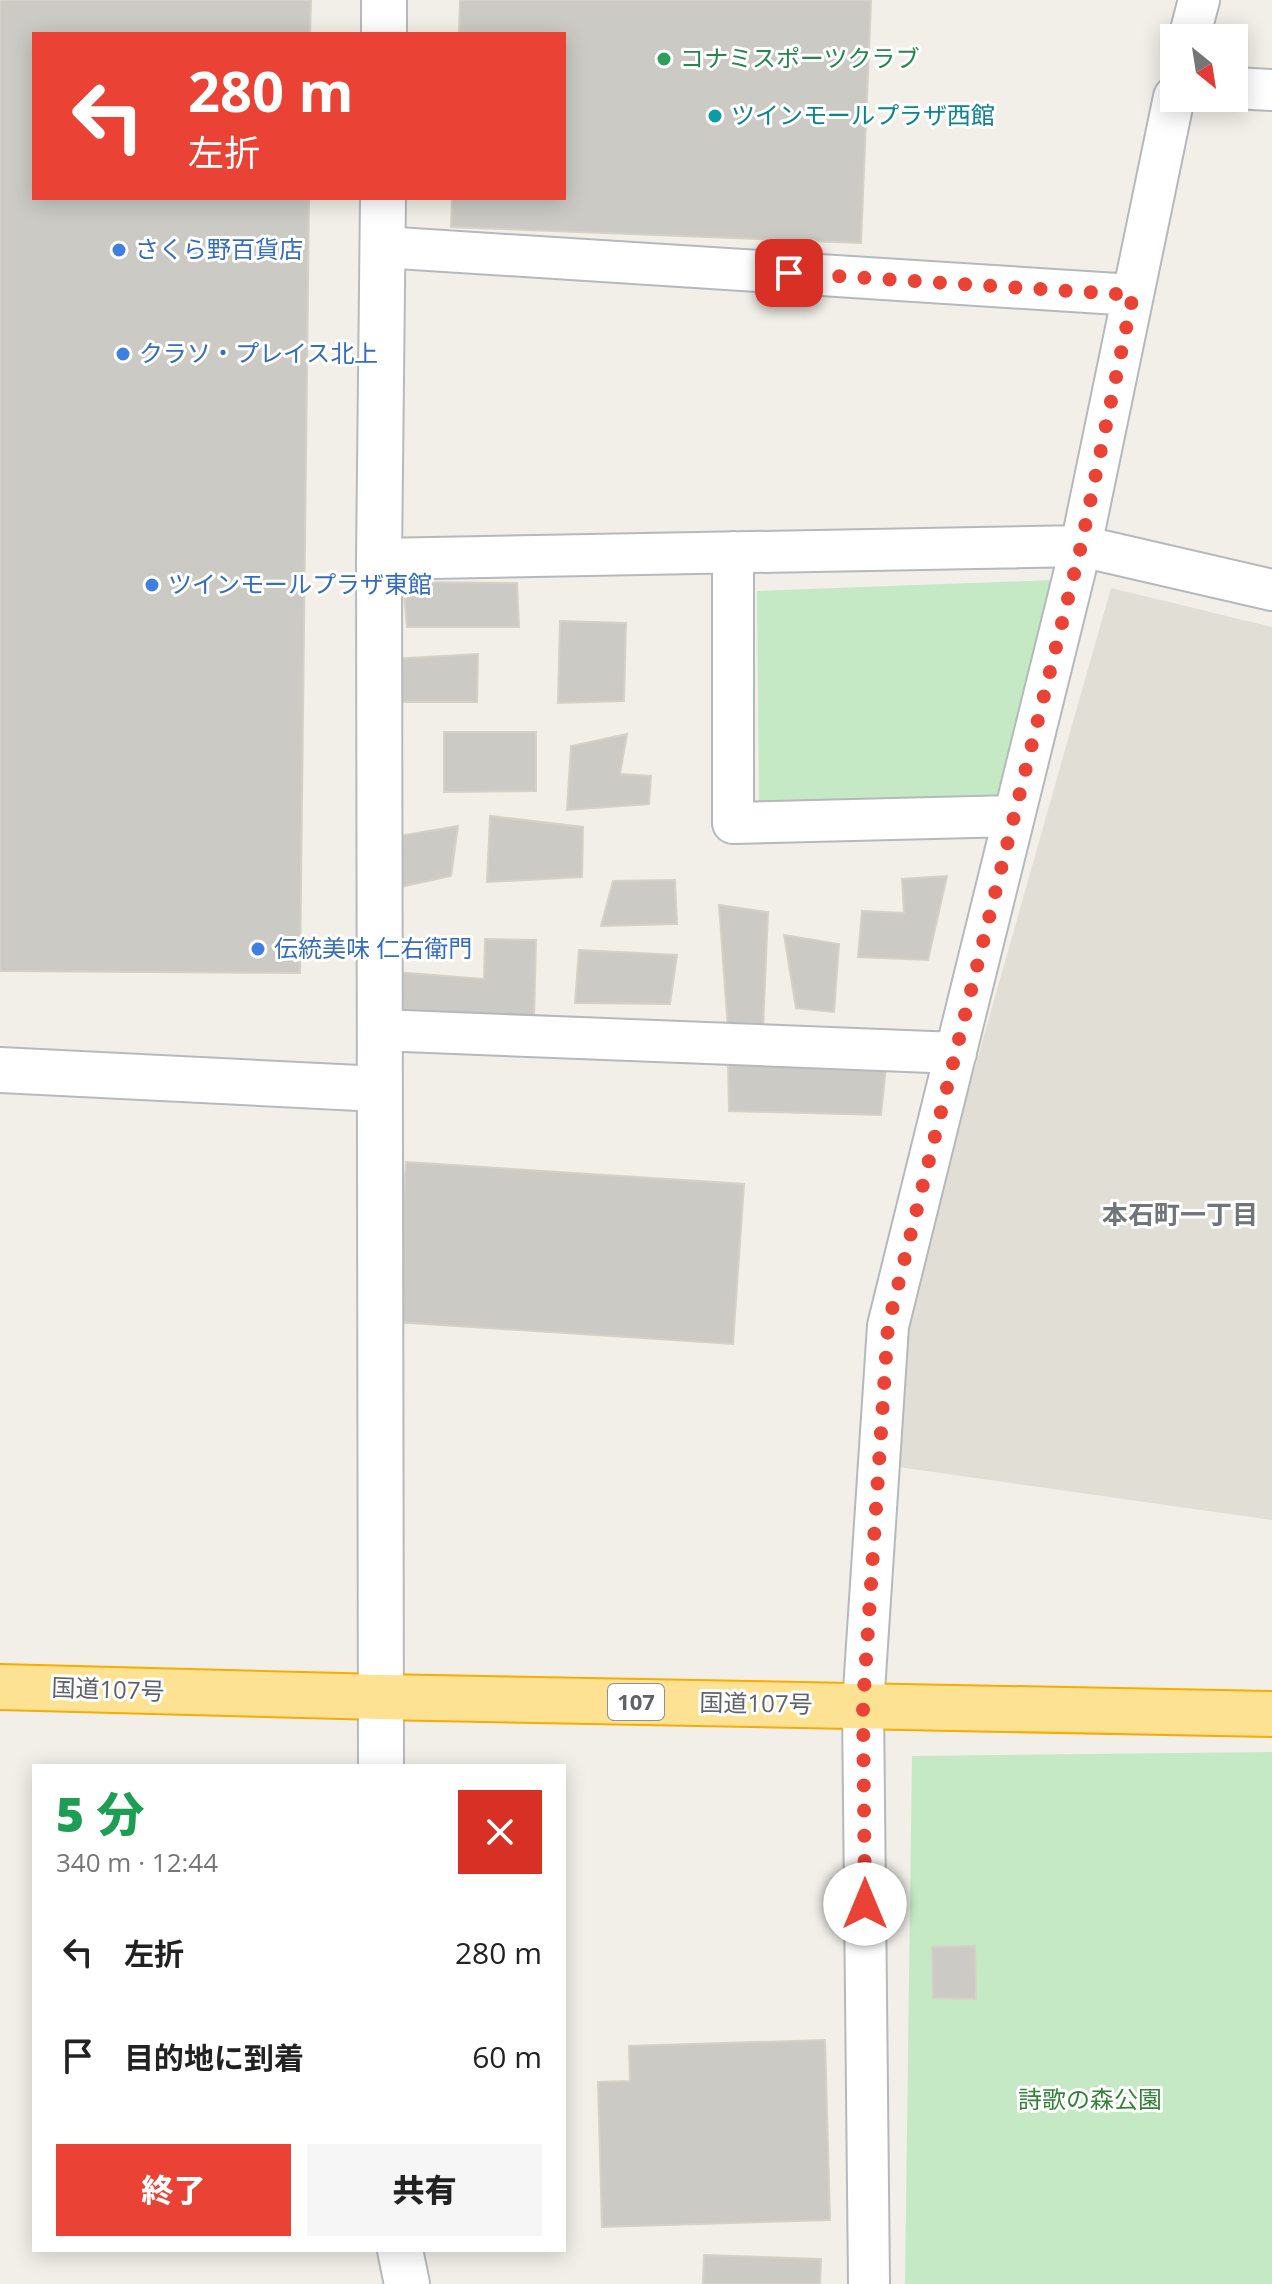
<!DOCTYPE html>
<html lang="ja">
<head>
<meta charset="utf-8">
<style>
  :root { --surface:#fff; --page:#f6f6f6; --text:#222; --muted:#767676; --accent:#ea4335 }
  body { margin:0; font-family:"Open Sans","Noto Sans JP",sans-serif; background:var(--page); color:var(--text); height:100vh; display:flex; flex-direction:column; font-size:30px; white-space:nowrap }
  * { box-sizing:border-box; margin:0 }
  p { font-size:26px; color:var(--muted) }
  .icon { flex:none; width:44px; height:44px; fill:none; stroke:currentColor; stroke-width:2; stroke-linecap:round; stroke-linejoin:round }
  .map { position:relative; flex:1; overflow:hidden }
  .panel { position:absolute; left:32px; top:1764px; width:534px; height:488px; display:flex; flex-direction:column; background:var(--surface); border-radius:0px; box-shadow:0 4px 20px #0003 }
  .panel>* { flex:none }
  .top-card { position:absolute; left:32px; top:32px; width:534px; height:168px; border-radius:0px; box-shadow:0 4px 20px #0003; background:#ea4335; color:#fff; overflow:hidden }
  .needle { width:52px; rotate:150deg }
  .controls { position:absolute; left:1160px; top:24px; display:grid; gap:16px }
  .controls a { display:grid; place-items:center; width:88px; height:88px; border-radius:0px; background:var(--surface); box-shadow:0 4px 20px #0003; font-size:40px }
  .pin { position:absolute; display:grid; place-items:center; width:68px; height:68px; color:#fff; margin:-34px; border-radius:16px; box-shadow:0 4px 12px #0006 }
  .me { position:absolute; width:88px; margin:-44px; rotate:0deg; stroke-linejoin:round; filter:drop-shadow(0 0 6px #0008) }
  .turn { display:flex; align-items:center; gap:28px; height:168px; padding:0 24px; font-size:36px }
  .turn .icon { width:104px; height:104px; stroke-width:2.5 }
  .turn b { display:block; font-size:56px; line-height:68px }
  .round { display:grid; place-items:center; flex:none; width:84px; height:84px; border-radius:0px; background:var(--page) }
  .summary { display:flex; align-items:center; justify-content:space-between; height:136px; padding:0 24px }
  h1 { font-size:48px; font-weight:800; line-height:60px; color:#1e9e55 }
  .cta { display:flex; gap:16px; margin-top:auto; padding:16px 24px }
  .cta a { flex:1; height:92px; border-radius:0px; background:var(--accent); color:#fff; font-size:32px; font-weight:800; line-height:92px; text-align:center }
  .cta a+a { background:var(--page); color:var(--text) }
  ul { padding:0; list-style:none }
  li { display:flex; align-items:center; gap:24px; height:104px; padding:0 24px }
  li div { flex:1 }
  li b { display:block; font-size:30px }
  li em { font-style:normal }
  .map>svg:first-child { display:block }
  .education { fill:#e1ded6 }
  .green { fill:#c5e8c5 }
  .building { fill:#cccac5; stroke:#d6d1c6; stroke-width:2 }
  .lines { fill:none; stroke-linecap:round; stroke-linejoin:round }
  .street-casing { stroke:#b5b8bc; stroke-width:44 }
  .secondary-casing { stroke:#b6babf; stroke-width:48 }
  .highway-casing { stroke:#f9ab00; stroke-width:48 }
  .street { stroke:#fff; stroke-width:40 }
  .secondary { stroke:#fff; stroke-width:44 }
  .highway { stroke:#fde293; stroke-width:44 }
  .route { stroke:#ea4335; stroke-width:14; stroke-dasharray:0 25.2 }
  .leisure-dot { fill:#2e9e5b; stroke:#fff; stroke-width:3 }
  .culture-dot { fill:#0f9aa8; stroke:#fff; stroke-width:3 }
  .shop-dot { fill:#3f7fe0; stroke:#fff; stroke-width:3 }
  .labels { text-anchor:middle; stroke-width:6; stroke-linejoin:round; paint-order:stroke }
  .shield { fill:#fff; stroke:#8f9295; stroke-width:2 }
  .shield-label { font-size:22px; font-weight:bold; fill:#5f6368 }
  .leisure-label { font-size:24px; fill:#27864d; stroke:#fff; text-anchor:start }
  .culture-label { font-size:24px; fill:#0d838f; stroke:#fff; text-anchor:start }
  .shop-label { font-size:24px; fill:#366cbe; stroke:#fff; text-anchor:start }
  .street-label { font-size:24px; fill:#5f6368; stroke:#fff }
  .park-label { font-size:24px; fill:#348238; stroke:#fff }
  .neighbourhood-label { font-size:26px; font-weight:bold; fill:#70757a; stroke:#fff }
</style>
</head>
<body>
<div class="map">
<svg width="1272" height="2284" viewBox="0 0 1272 2284">
  <rect width="100%" height="100%" fill="#f1efe8"/>
  <!-- education -->
  <path class="education" d="M1111,588L1272,627V1520L898,1467L903,1321Z"/>
  <!-- green -->
  <path class="green" d="M1054,580L996,802H759L757,591Z
    M1272,1752V2284H905L912,1756Z"/>
  <!-- building -->
  <path class="building" d="M0,0H311L310,34H34V198H309L300,973L0,971Z
    M460,0H871L861,243L451,227L452,198H564V34H459Z
    M403,582L517,583L519,627H407Z
    M560,621L626,623L624,701L558,703Z
    M478,654L477,702H389L393,659Z
    M444,732H536V791L444,792Z
    M627,734L620,774L651,776L649,804L567,810L571,746Z
    M490,816L583,827L582,877L487,882Z
    M458,826L451,876L396,888L393,837Z
    M947,876L928,960L858,957L862,911L904,913L902,879Z
    M675,880L677,924L601,926L613,881Z
    M719,905L768,912L763,1027L728,1029Z
    M784,935L839,944L834,1012L796,1008Z
    M485,939L536,940L534,1018L405,1016L396,972L484,979Z
    M579,950L677,955L670,1004L575,1003Z
    M728,1059L886,1067L881,1115L729,1111Z
    M406,1162L744,1184L733,1344L395,1322Z
    M975,1946L976,1999L933,1998L932,1947Z
    M825,2040L830,2220L602,2227L598,2082L630,2081L629,2046Z
    M704,2255L821,2259L820,2284H703Z"/>
  <g class="lines">
    <defs>
      <path id="street" d="M1189,38L1199,0
        M1234,88L1272,90
        M382,247L1133,295
        M733,552V823L1014,816
        M379,559L1081,546L1272,590
        M379,1030L956,1053
        M869,2284L863,1706L888,1326L1081,546L1174,97"/>
      <path id="secondary" d="M384,34V0
        M0,1070L379,1089
        M381,1766L379,559L383,198
        M400,2250L407,2284"/>
      <path id="highway" d="M0,1687L380,1697L1272,1714"/>
    </defs>
    <!-- street casing -->
    <use href="#street" class="street-casing"/>
    <!-- secondary casing -->
    <use href="#secondary" class="secondary-casing"/>
    <!-- highway casing -->
    <use href="#highway" class="highway-casing"/>
    <!-- street -->
    <use href="#street" class="street"/>
    <!-- secondary -->
    <use href="#secondary" class="secondary"/>
    <!-- highway -->
    <use href="#highway" class="highway"/>
  </g>
  <g class="lines">
    <!-- route -->
    <path class="route" d="M789,273L1133,295L1081,546L888,1326L863,1706L865,1904"/>
  </g>
  <!-- markers -->
  <circle class="leisure-dot" cx="664" cy="59" r="8"/>
  <circle class="culture-dot" cx="715" cy="116" r="8"/>
  <g class="shop-dot">
    <circle cx="119" cy="250" r="8"/>
    <circle cx="123" cy="354" r="8"/>
    <circle cx="152" cy="585" r="8"/>
    <circle cx="258" cy="949" r="8"/>
  </g>
  <g class="labels">
    <!-- shield labels -->
    <rect class="shield" x="608" y="1684" width="56" height="36" rx="6"/>
    <g class="shield-label">
      <text x="636" y="1710">107</text>
    </g>
    <!-- leisure labels -->
    <g class="leisure-label">
      <text x="680" y="67">コナミスポーツクラブ</text>
    </g>
    <!-- culture labels -->
    <g class="culture-label">
      <text x="731" y="124">ツインモールプラザ西館</text>
    </g>
    <!-- shop labels -->
    <g class="shop-label">
      <text x="135" y="258">さくら野百貨店</text>
      <text x="139" y="362">クラソ・プレイス北上</text>
      <text x="168" y="593">ツインモールプラザ東館</text>
      <text x="274" y="957">伝統美味 仁右衛門</text>
    </g>
    <!-- street labels -->
    <g class="street-label">
      <text transform="translate(108 1690) rotate(2)" y="8">国道107号</text>
      <text transform="translate(756 1704) rotate(1)" y="8">国道107号</text>
    </g>
    <!-- park labels -->
    <g class="park-label">
      <text x="1090" y="2108">詩歌の森公園</text>
    </g>
    <!-- neighbourhood labels -->
    <g class="neighbourhood-label">
      <text x="1180" y="1224">本石町一丁目</text>
    </g>
  </g>
</svg>
<div class="controls">
<a><svg class="needle" viewBox="-14 -14 28 28"><path d="M0-13l5 13h-10z" fill="#e53935"/><path d="M0 13l5-13h-10z" fill="#767676"/></svg></a>
</div>
<div class="pin" style="left:789px;top:273px;background:#d93025"><svg class="icon" aria-label="arrive" viewBox="0 0 24 24"><path d="M6 21V4h12l-3 4 3 4H6"/></svg></div>
<svg class="me" style="left:865px;top:1904px" viewBox="-20 -20 40 40"><circle r="19" fill="#fff"/><path d="M0-13L10 11 0 6-10 11z" fill="#ea4335"/></svg>
<div class="top-card">
<div class="turn"><svg class="icon" aria-label="left" viewBox="0 0 24 24"><path d="M17 20v-9H6M10 6l-5 5 5 5"/></svg><div><b>280 m</b>左折</div></div>
</div>
<section class="panel">
<div class="summary"><div><h1>5 分</h1><p>340 m · 12:44</p></div><a class="round" style="background:#d93025;color:#fff"><svg class="icon" aria-label="close" viewBox="0 0 24 24"><path d="M6 6l12 12M18 6L6 18"/></svg></a></div>
<ul>
<li><svg class="icon" aria-label="left" viewBox="0 0 24 24"><path d="M17 20v-9H6M10 6l-5 5 5 5"/></svg><div><b>左折</b></div><em>280 m</em></li>
<li><svg class="icon" aria-label="arrive" viewBox="0 0 24 24"><path d="M6 21V4h12l-3 4 3 4H6"/></svg><div><b>目的地に到着</b></div><em>60 m</em></li>
</ul>
<div class="cta"><a>終了</a><a>共有</a></div>
</section>
</div>
</body>
</html>
